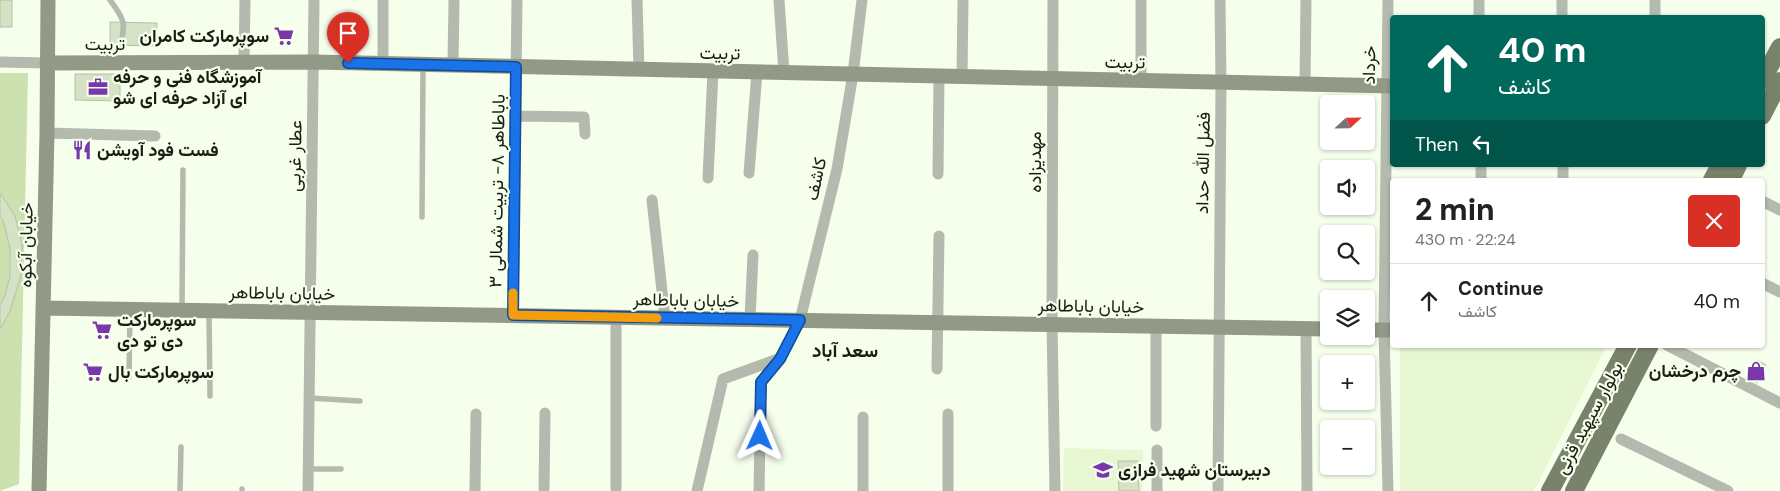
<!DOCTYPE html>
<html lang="en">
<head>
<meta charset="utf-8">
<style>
  :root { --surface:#fff; --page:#f6f6f6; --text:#202124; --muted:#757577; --line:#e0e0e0 }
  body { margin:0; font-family:"DM Sans",Vazirmatn,sans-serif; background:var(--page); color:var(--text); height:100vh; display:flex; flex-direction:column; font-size:19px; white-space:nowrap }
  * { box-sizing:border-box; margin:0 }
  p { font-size:16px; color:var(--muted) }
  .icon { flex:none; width:28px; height:28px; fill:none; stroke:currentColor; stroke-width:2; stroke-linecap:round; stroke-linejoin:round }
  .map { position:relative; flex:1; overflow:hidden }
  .side { position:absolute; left:1390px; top:178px; width:375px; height:170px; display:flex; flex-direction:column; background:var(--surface); border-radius:5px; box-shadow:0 1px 4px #0004 }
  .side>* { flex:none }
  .hud { position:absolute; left:1390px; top:15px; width:375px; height:152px; border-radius:5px; box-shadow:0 1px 4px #0004; background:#00695c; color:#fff; overflow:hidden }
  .needle { width:32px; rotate:68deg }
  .fabs { position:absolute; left:1320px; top:95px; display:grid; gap:10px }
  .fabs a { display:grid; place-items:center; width:55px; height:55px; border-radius:5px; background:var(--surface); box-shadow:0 1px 4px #0004; font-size:25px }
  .pin { position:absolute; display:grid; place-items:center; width:42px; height:42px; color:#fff; margin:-51px -21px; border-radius:50% 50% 50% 0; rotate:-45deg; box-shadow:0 0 5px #0007 }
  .pin .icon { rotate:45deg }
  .me { position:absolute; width:55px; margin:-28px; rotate:1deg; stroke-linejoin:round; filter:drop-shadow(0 0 4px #0008) }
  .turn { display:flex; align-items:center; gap:18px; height:105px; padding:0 25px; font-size:22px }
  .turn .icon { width:65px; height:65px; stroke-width:2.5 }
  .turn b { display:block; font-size:35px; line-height:42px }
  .then { display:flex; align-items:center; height:48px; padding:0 25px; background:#0003; gap:10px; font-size:19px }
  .round { display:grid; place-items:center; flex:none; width:52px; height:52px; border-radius:5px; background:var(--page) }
  .head { display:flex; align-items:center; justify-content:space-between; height:85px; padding:0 25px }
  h1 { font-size:30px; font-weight:800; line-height:38px }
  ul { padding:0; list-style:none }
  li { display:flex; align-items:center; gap:15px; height:75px; padding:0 25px; border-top:1px solid var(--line) }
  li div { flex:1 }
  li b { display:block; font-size:19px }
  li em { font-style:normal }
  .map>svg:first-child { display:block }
  .built { fill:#e7f7d2 }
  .green { fill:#cce1af }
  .building { fill:#d5e2c5; stroke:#b5c1a5 }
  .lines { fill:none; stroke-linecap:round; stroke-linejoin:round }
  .lane { stroke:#b4baad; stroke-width:5.5 }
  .street { stroke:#b4baad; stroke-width:11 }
  .secondary { stroke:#929a87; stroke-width:15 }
  .primary { stroke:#79836c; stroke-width:18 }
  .route-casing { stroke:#114b97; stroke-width:12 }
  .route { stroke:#1a73e8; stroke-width:9 }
  .slow { stroke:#f59e0b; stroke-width:9 }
  .labels { text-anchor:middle; stroke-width:4.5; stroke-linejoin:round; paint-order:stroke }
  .poi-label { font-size:18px; font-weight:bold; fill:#191d12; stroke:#f6feec; text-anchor:start }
  .street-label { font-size:18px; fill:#191d12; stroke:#f6feec }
  .neighbourhood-label { font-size:19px; font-weight:bold; fill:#191d12; stroke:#f6feec }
</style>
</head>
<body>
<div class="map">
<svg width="1780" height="491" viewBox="0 0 1780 491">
  <rect width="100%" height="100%" fill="#f6feec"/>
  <!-- built -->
  <path class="built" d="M1400,345H1607L1534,491H1400Z
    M1064,448L1143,450L1142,491H1063Z"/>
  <!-- green -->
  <path class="green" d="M0,73H28L19,484L0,491Z"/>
  <!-- building -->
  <path class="building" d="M0,0H12V27H0Z
    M110,22L157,23L156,46L110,45Z
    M75,74H120V101L75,100Z
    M0,193L15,216L22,244L21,275L10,311L0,329V306L5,295L10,277V249L3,220L0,217Z
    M1757,360L1766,365L1757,383L1746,377Z
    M1118,461H1138L1139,491H1119Z"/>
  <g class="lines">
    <!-- lane -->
    <path class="lane" d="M104,57H107L120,47C126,23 125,20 110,0
      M422,217L423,65
      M182,308L183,170
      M209,313L210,396
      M129,377L130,311
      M309,398L360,401
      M309,469H341
      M180,491L181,447
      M242,491V489"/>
    <!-- street -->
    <path class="street" d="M637,0L639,69
      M779,0L784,73
      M1053,0L1052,324L1055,491
      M1141,0V81
      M1388,0L1384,330L1388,491
      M1562,0V18
      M1479,18V0
      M1655,18V0
      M0,62L47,63
      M244,62L245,0
      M383,64V0
      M453,65L454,0
      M962,77L963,0
      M1305,84L1306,0
      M515,116L584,117L585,134
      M47,133L155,136
      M1563,165V180
      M749,173L757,72
      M938,174L939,76
      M708,178L713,71
      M1481,180V165
      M652,200L665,318
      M1762,201L1780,210
      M1762,283L1780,292
      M513,315L517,0
      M616,317V491
      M750,319L753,255
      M1306,329L1307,491
      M1667,345L1780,403
      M937,369L939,236
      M863,417V491
      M1156,426V326
      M1621,439L1728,491
      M1157,450V491
      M308,491L314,0
      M475,491L476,414
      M544,491L545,413
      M697,491L723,379L778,359
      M759,491L761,382L780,359L800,320L837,169L853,74L862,0
      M948,491V414
      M1218,491L1221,82L1220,0"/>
    <!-- secondary -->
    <path class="secondary" d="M47,63L314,62L1392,86
      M44,308L1329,329
      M1366,330H1392
      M39,491L47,133L48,0"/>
    <!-- primary -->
    <path class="primary" d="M1762,81L1780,47
      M1762,116L1780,81
      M1712,180L1720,165
      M1731,180L1738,165
      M1550,491L1628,345
      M1574,491L1650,345"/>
  </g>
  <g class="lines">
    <defs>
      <path id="route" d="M348,63L516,67L513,315L800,320L780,359L761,382L760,436"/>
    </defs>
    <!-- route casing -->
    <use href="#route" class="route-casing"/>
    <!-- route -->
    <use href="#route" class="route"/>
    <!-- slow -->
    <path class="slow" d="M513,293V315L657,318"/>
  </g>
  <!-- icons -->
  <defs>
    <symbol id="supermarket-bare" viewBox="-9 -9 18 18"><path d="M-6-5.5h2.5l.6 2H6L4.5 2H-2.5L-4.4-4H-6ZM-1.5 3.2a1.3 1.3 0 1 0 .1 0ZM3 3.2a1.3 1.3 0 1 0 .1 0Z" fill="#7837ab" stroke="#f6feec" stroke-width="2.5" paint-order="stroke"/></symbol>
    <symbol id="office-bare" viewBox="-9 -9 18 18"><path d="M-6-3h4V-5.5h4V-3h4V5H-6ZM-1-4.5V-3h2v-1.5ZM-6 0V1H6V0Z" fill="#7837ab" stroke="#f6feec" stroke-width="2.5" paint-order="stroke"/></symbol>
    <symbol id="restaurant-bare" viewBox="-9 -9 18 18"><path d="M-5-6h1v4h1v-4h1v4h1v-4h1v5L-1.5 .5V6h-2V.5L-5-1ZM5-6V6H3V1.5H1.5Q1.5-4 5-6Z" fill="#7837ab" stroke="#f6feec" stroke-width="2.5" paint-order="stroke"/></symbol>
    <symbol id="shop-bare" viewBox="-9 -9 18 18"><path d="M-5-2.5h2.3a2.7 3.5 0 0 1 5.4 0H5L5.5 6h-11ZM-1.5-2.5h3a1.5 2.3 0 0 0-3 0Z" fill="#7837ab" stroke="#f6feec" stroke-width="2.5" paint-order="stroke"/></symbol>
    <symbol id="school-bare" viewBox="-9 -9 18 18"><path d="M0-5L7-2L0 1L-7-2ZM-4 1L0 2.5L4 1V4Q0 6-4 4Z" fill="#7837ab" stroke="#f6feec" stroke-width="2.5" paint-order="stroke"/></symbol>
  </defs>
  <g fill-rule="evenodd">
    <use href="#supermarket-bare" x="270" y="22" width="28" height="28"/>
    <use href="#office-bare" x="84" y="73" width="28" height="28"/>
    <use href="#restaurant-bare" x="68" y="136" width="28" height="28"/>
    <use href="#supermarket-bare" x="88" y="316" width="28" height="28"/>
    <use href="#shop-bare" x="1742" y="357" width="28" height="28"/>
    <use href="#supermarket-bare" x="79" y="358" width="28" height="28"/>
    <use href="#school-bare" x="1089" y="456" width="28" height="28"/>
  </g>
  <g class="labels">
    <!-- poi labels -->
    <g class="poi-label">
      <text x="269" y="42" text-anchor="end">سوپرمارکت کامران</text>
      <text x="113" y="83">آموزشگاه فنی و حرفه<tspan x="113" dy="21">ای آزاد حرفه ای شو</tspan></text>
      <text x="97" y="156">فست فود آویشن</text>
      <text x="117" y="326">سوپرمارکت<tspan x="117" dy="21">دی تو دی</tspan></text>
      <text x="1741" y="377" text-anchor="end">چرم درخشان</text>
      <text x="108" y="378">سوپرمارکت بال</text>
      <text x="1118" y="476">دبیرستان شهید فرازی</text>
    </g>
    <!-- street labels -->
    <g class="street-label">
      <text x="105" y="50">تربیت</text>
      <text transform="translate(720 53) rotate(1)" y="6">تربیت</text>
      <text transform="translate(1125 62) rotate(1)" y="6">تربیت</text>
      <text transform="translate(1369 65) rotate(-89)" y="6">خرداد</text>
      <text transform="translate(295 156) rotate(-89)" y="6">عطار غربی</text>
      <text transform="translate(1035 162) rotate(-90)" y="6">مهدیزاده</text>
      <text transform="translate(1203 163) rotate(-89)" y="6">فضل الله حداد</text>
      <text transform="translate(816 179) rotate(-78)" y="6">کاشف</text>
      <text transform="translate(497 191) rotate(-89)" y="6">باباطاهر ۸- تربیت شمالی ۳</text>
      <text transform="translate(26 245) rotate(-89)" y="6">خیابان آبکوه</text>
      <text transform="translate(282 293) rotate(1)" y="6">خیابان باباطاهر</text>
      <text transform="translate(686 300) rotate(1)" y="6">خیابان باباطاهر</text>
      <text transform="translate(1091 306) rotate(1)" y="6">خیابان باباطاهر</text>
      <text transform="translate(1589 418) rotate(-62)" y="6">بولوار سپهبد قرنی</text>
    </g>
    <!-- neighbourhood labels -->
    <g class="neighbourhood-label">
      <text x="845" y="357">سعد آباد</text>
    </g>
  </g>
</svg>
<div class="fabs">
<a><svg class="needle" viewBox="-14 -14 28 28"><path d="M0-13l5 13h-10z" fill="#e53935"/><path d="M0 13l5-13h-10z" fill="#757577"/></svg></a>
<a><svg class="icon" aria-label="sound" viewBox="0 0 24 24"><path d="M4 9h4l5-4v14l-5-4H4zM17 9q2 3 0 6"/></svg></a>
<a><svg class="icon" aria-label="search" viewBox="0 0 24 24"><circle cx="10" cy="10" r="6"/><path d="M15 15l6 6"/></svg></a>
<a><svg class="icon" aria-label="layers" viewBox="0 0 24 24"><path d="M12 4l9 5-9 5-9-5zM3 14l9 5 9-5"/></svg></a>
<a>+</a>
<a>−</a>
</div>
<div class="pin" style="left:348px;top:63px;background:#d93025"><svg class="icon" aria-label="arrive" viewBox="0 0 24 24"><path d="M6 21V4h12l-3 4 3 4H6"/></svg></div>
<svg class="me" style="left:760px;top:436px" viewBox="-20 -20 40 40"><path d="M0-17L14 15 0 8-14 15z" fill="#1a73e8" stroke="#fff" stroke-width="4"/></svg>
<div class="hud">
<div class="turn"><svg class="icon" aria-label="ahead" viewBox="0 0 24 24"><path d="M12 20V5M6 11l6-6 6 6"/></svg><div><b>40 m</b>کاشف</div></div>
<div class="then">Then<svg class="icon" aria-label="left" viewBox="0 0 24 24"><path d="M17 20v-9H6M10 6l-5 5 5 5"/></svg></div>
</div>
<section class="side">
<div class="head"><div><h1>2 min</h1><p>430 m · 22:24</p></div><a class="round" style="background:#d93025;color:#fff"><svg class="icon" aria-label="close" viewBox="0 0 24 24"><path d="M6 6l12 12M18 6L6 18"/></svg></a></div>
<ul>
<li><svg class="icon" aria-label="ahead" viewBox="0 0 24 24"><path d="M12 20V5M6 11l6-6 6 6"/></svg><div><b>Continue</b><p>کاشف</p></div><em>40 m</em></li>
</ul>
</section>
</div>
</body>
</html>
